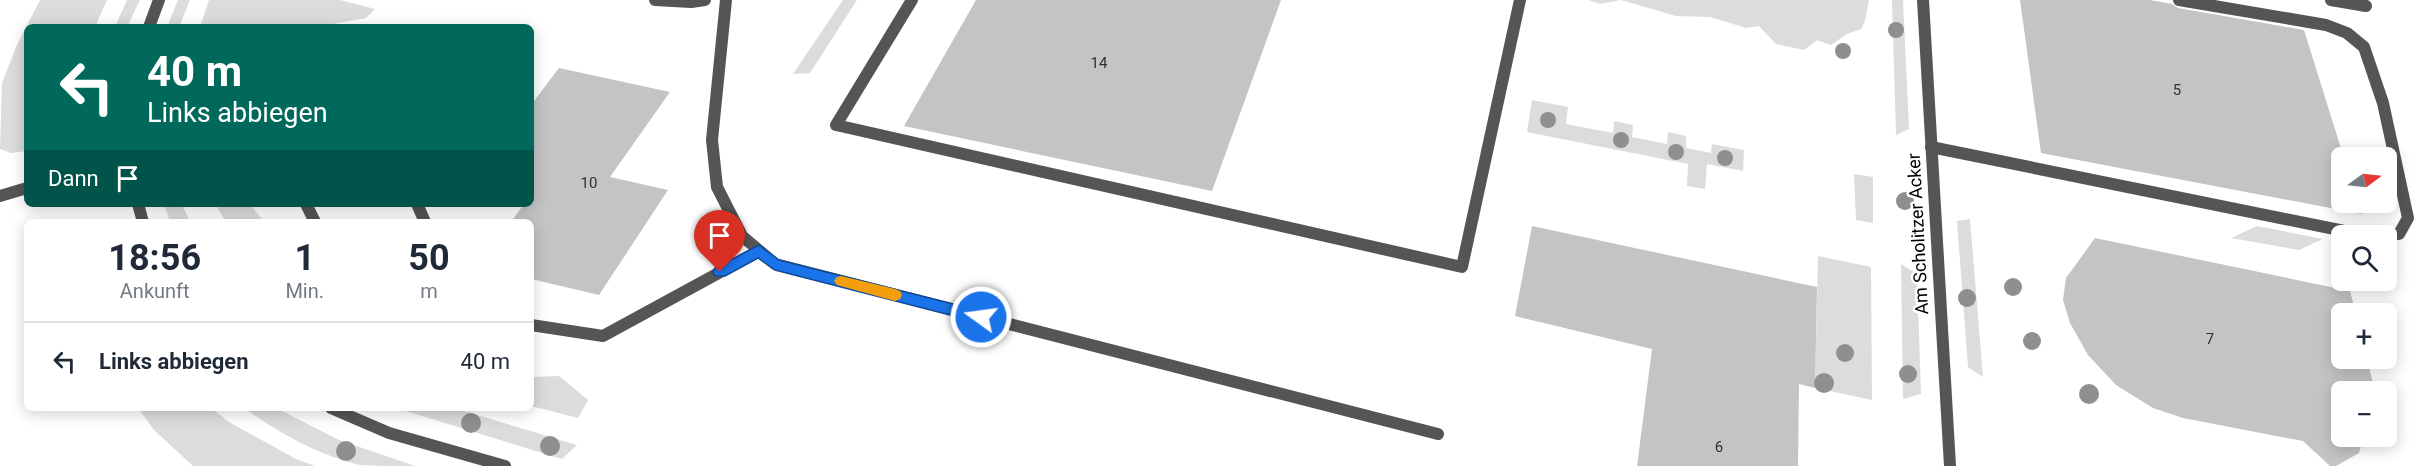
<!DOCTYPE html>
<html lang="de">
<head>
<meta charset="utf-8">
<style>
  :root { --surface:#fff; --page:#f2f2f3; --text:#1f2937; --muted:#747a83; --line:#e0e1e3 }
  body { margin:0; font-family:Roboto,sans-serif; background:var(--page); color:var(--text); height:100vh; display:flex; flex-direction:column; font-size:22px; white-space:nowrap }
  * { box-sizing:border-box; margin:0 }
  p { font-size:20px; color:var(--muted) }
  .icon { flex:none; width:33px; height:33px; fill:none; stroke:currentColor; stroke-width:2; stroke-linecap:round; stroke-linejoin:round }
  .map { position:relative; flex:1; overflow:hidden }
  .panel { position:absolute; left:24px; top:219px; width:510px; height:192px; display:flex; flex-direction:column; background:var(--surface); border-radius:9px; box-shadow:0 3px 15px #0003 }
  .panel>* { flex:none }
  .top-card { position:absolute; left:24px; top:24px; width:510px; height:183px; border-radius:9px; box-shadow:0 3px 15px #0003; background:#00695c; color:#fff; overflow:hidden }
  .needle { width:39px; rotate:75deg }
  .tools { position:absolute; left:2331px; top:147px; display:grid; gap:12px }
  .tools a { display:grid; place-items:center; width:66px; height:66px; border-radius:9px; background:var(--surface); box-shadow:0 3px 15px #0003; font-size:30px }
  .pin { position:absolute; display:grid; place-items:center; width:51px; height:51px; color:#fff; margin:-62px -26px; border-radius:50% 50% 50% 0; rotate:-45deg; box-shadow:0 0 6px #0007 }
  .pin .icon { rotate:45deg }
  .me { position:absolute; width:66px; margin:-33px; rotate:284deg; stroke-linejoin:round; filter:drop-shadow(0 0 4px #0008) }
  .turn { display:flex; align-items:center; gap:21px; height:126px; padding:0 24px; font-size:27px }
  .turn .icon { width:78px; height:78px; stroke-width:2.5 }
  .turn b { display:block; font-size:42px; line-height:51px }
  .then { display:flex; align-items:center; height:57px; padding:0 24px; background:#0003; gap:12px; font-size:22px }
  .eta { display:flex; justify-content:space-evenly; align-items:center; height:102px; text-align:center }
  .eta b { font-size:36px; font-weight:700; line-height:42px }
  ul { padding:0; list-style:none }
  li { display:flex; align-items:center; gap:18px; height:78px; padding:0 24px; border-top:2px solid var(--line) }
  li div { flex:1 }
  li b { display:block; font-size:22px }
  li em { font-style:normal }
  .map>svg:first-child { display:block }
  .green { fill:#dcdcdc }
  .building { fill:#c4c4c4 }
  .lines { fill:none; stroke-linecap:round; stroke-linejoin:round }
  .service { stroke:#555; stroke-width:12 }
  .minor { stroke:#555; stroke-width:12 }
  .tree { fill:#8f8f8f }
  .route { fill:#1a73e8; stroke:#114b97; stroke-width:1.5 }
  .slow { fill:#f59e0b }
  .labels { text-anchor:middle; stroke-width:5; stroke-linejoin:round; paint-order:stroke }
  .number-label { font-size:15px; fill:#313131 }
  .street-label { font-size:18px; fill:#000; stroke:#fff }
</style>
</head>
<body>
<div class="map">
<svg width="2415" height="466" viewBox="0 0 2415 466">
  <rect width="100%" height="100%" fill="#fff"/>
  <!-- green -->
  <path class="green" d="M40,0H107L95,27H27V151L11,153L0,149L2,83L17,45Z
    M127,0H140L127,27H115Z
    M178,0H190L179,27H167Z
    M209,0H340L375,9L366,18L316,27H200Z
    M843,0H857L810,73L793,74Z
    M1588,0H1869L1865,21L1861,29L1847,34L1831,45L1817,40L1804,50L1776,44L1759,26L1746,28L1710,17L1676,16L1621,0L1600,4Z
    M1892,0H1903L1909,129L1896,135Z
    M1532,100L1568,107L1566,124L1613,133L1614,121L1633,125L1632,137L1667,144L1668,132L1686,136V148L1711,153L1712,144L1744,150L1743,171L1707,164L1705,189L1687,186L1688,164L1527,132Z
    M1854,174L1873,177V223L1856,220Z
    M164,204H182L190,222H170Z
    M215,204H250L264,222H226Z
    M1970,219L1983,377L1968,367L1957,221Z
    M2257,226L2323,239L2299,250L2231,238Z
    M1818,256L1871,267L1872,400L1815,388Z
    M1901,264L1917,274L1921,394L1903,399Z
    M559,376L588,400L578,418L531,406V377Z
    M138,408H211L229,422L296,459L315,466H193L154,430Z
    M244,408H276L339,440L415,466C398,466 377,466 360,465C320,456 277,432 244,408Z
    M396,408H454L577,445L562,459Z"/>
  <!-- building -->
  <path class="building" d="M976,0H1281L1212,191L904,126Z
    M2020,0H2150L2172,4L2178,8L2304,30L2344,158H2342V202H2358L2362,214L2041,153Z
    M559,68L670,92L610,177L668,190L599,295L531,279V222H511L524,204H531V105Z
    M1532,226L1817,287L1815,388L1799,384L1798,466H1637L1652,349L1515,316Z
    M2095,238L2350,291L2356,314H2342V358H2367L2375,392H2342V436H2364L2359,453L2336,466H2330L2303,441L2183,418L2153,408L2116,385L2088,355L2070,323L2063,300L2066,278Z"/>
  <g class="lines">
    <!-- service -->
    <path class="service" d="M655,0L691,2L705,0
      M726,0L712,140L717,187L742,236L775,264L1438,434
      M912,0L836,125L1462,267L1520,0
      M2331,0L2366,6
      M1931,147L2364,235L2399,234L2408,218L2383,103L2364,47L2347,33L2326,25L2179,0
      M0,196L27,188
      M306,204L315,222
      M417,204L425,222
      M531,325L603,336L759,251"/>
    <!-- minor -->
    <path class="minor" d="M1923,0L1950,466
      M149,27L159,0
      M138,204L143,222
      M331,408L389,433L505,466"/>
  </g>
  <!-- trees -->
  <g class="tree">
    <circle cx="1896" cy="30" r="8"/>
    <circle cx="1843" cy="51" r="8"/>
    <circle cx="1548" cy="120" r="8"/>
    <circle cx="1621" cy="140" r="8"/>
    <circle cx="1676" cy="152" r="8"/>
    <circle cx="1725" cy="158" r="8"/>
    <circle cx="1905" cy="201" r="9"/>
    <circle cx="2013" cy="287" r="9"/>
    <circle cx="1967" cy="298" r="9"/>
    <circle cx="2032" cy="341" r="9"/>
    <circle cx="1845" cy="353" r="9"/>
    <circle cx="1908" cy="374" r="9"/>
    <circle cx="1824" cy="383" r="10"/>
    <circle cx="2089" cy="394" r="10"/>
    <circle cx="471" cy="423" r="10"/>
    <circle cx="550" cy="446" r="10"/>
    <circle cx="346" cy="451" r="10"/>
  </g>
  <!-- route -->
  <path class="route" d="M759,245L779,260L981,311L986,313L988,317L986,321L981,323L775,270L758,258L725,276H715L713,272L715,268Z"/>
  <!-- slow -->
  <path class="slow" d="M841,276L895,289L900,291L902,295L900,299L895,301L837,285L834,281L837,277Z"/>
  <g class="labels">
    <!-- number labels -->
    <g class="number-label">
      <text x="1099" y="68">14</text>
      <text x="2177" y="95">5</text>
      <text x="589" y="188">10</text>
      <text x="2210" y="344">7</text>
      <text x="1719" y="452">6</text>
    </g>
    <!-- street labels -->
    <g class="street-label">
      <text transform="translate(1918 234) rotate(-93)" y="6">Am Scholitzer Acker</text>
    </g>
  </g>
</svg>
<div class="tools">
<a><svg class="needle" viewBox="-14 -14 28 28"><path d="M0-13l5 13h-10z" fill="#e53935"/><path d="M0 13l5-13h-10z" fill="#747a83"/></svg></a>
<a><svg class="icon" aria-label="search" viewBox="0 0 24 24"><circle cx="10" cy="10" r="6"/><path d="M15 15l6 6"/></svg></a>
<a>+</a>
<a>−</a>
</div>
<div class="pin" style="left:720px;top:272px;background:#d93025"><svg class="icon" aria-label="arrive" viewBox="0 0 24 24"><path d="M6 21V4h12l-3 4 3 4H6"/></svg></div>
<svg class="me" style="left:981px;top:317px" viewBox="-20 -20 40 40"><circle r="17" fill="#1a73e8" stroke="#fff" stroke-width="3"/><path d="M0-11L8 9 0 5-8 9z" fill="#fff"/></svg>
<div class="top-card">
<div class="turn"><svg class="icon" aria-label="left" viewBox="0 0 24 24"><path d="M17 20v-9H6M10 6l-5 5 5 5"/></svg><div><b>40 m</b>Links abbiegen</div></div>
<div class="then">Dann<svg class="icon" aria-label="arrive" viewBox="0 0 24 24"><path d="M6 21V4h12l-3 4 3 4H6"/></svg></div>
</div>
<section class="panel">
<div class="eta">
<div><b>18:56</b><p>Ankunft</p></div>
<div><b>1</b><p>Min.</p></div>
<div><b>50</b><p>m</p></div>
</div>
<ul>
<li><svg class="icon" aria-label="left" viewBox="0 0 24 24"><path d="M17 20v-9H6M10 6l-5 5 5 5"/></svg><div><b>Links abbiegen</b></div><em>40 m</em></li>
</ul>
</section>
</div>
</body>
</html>
